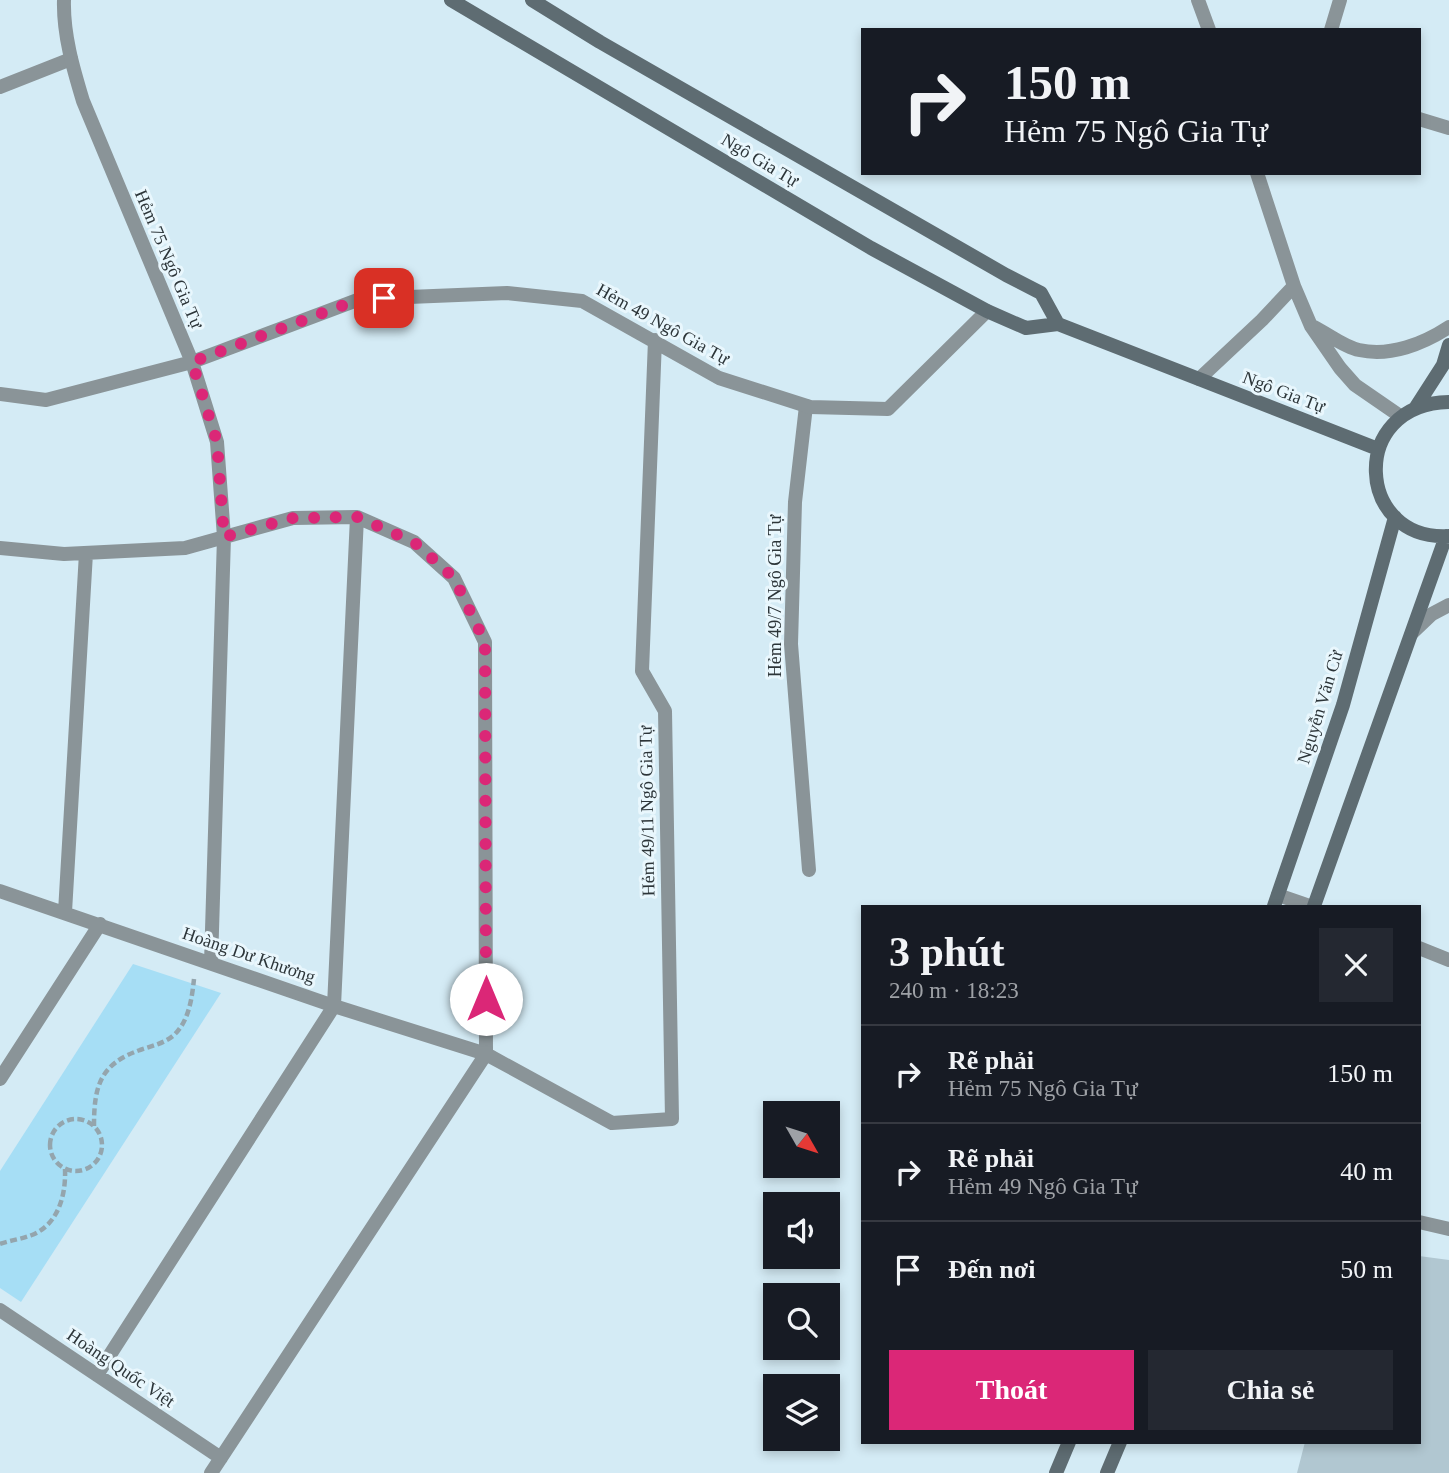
<!DOCTYPE html>
<html lang="vi">
<head>
<meta charset="utf-8">
<style>
  :root { --surface:#171b24; --page:#242831; --text:#f1f3f6; --muted:#9ea1a6; --line:#363941; --accent:#db2777 }
  body { margin:0; font-family:Georgia,serif; background:var(--page); color:var(--text); height:100vh; display:flex; flex-direction:column; font-size:26px; white-space:nowrap }
  * { box-sizing:border-box; margin:0 }
  p { font-size:23px; color:var(--muted) }
  .icon { flex:none; width:38px; height:38px; fill:none; stroke:currentColor; stroke-width:2; stroke-linecap:round; stroke-linejoin:round }
  .map { position:relative; flex:1; overflow:hidden }
  .side { position:absolute; left:861px; top:905px; width:560px; height:539px; display:flex; flex-direction:column; background:var(--surface); border-radius:0px; box-shadow:0 4px 10px #0003 }
  .side>* { flex:none }
  .top-card { position:absolute; left:861px; top:28px; width:560px; height:147px; border-radius:0px; box-shadow:0 4px 10px #0003; background:#171b24; color:var(--text); overflow:hidden }
  .needle { width:46px; rotate:129deg }
  .fabs { position:absolute; left:763px; top:1101px; display:grid; gap:14px }
  .fabs a { display:grid; place-items:center; width:77px; height:77px; border-radius:0px; background:var(--surface); box-shadow:0 4px 10px #0003; font-size:35px }
  .pin { position:absolute; display:grid; place-items:center; width:60px; height:60px; color:#fff; margin:-30px; border-radius:14px; box-shadow:0 4px 10px #0006 }
  .me { position:absolute; width:77px; margin:-38px; rotate:0deg; stroke-linejoin:round; filter:drop-shadow(0 0 5px #0008) }
  .turn { display:flex; align-items:center; gap:24px; height:147px; padding:0 28px; font-size:32px }
  .turn .icon { width:91px; height:91px; stroke-width:2.5 }
  .turn b { display:block; font-size:49px; line-height:60px }
  .round { display:grid; place-items:center; flex:none; width:74px; height:74px; border-radius:0px; background:var(--page) }
  .headline { display:flex; align-items:center; justify-content:space-between; height:119px; padding:0 28px }
  h1 { font-size:42px; font-weight:800; line-height:52px }
  .button { display:flex; gap:14px; margin-top:auto; padding:14px 28px }
  .button a { flex:1; height:80px; border-radius:0px; background:var(--accent); color:#fff; font-size:28px; font-weight:800; line-height:80px; text-align:center }
  .button a+a { background:var(--page); color:var(--text) }
  ul { padding:0; list-style:none }
  li { display:flex; align-items:center; gap:21px; height:98px; padding:0 28px; border-top:2px solid var(--line) }
  li div { flex:1 }
  li b { display:block; font-size:26px }
  li em { font-style:normal }
  .map>svg:first-child { display:block }
  .green { fill:#a6def5 }
  .building { fill:#b1c7d1 }
  .lines { fill:none; stroke-linecap:round; stroke-linejoin:round }
  .path { stroke:#94a5ad; stroke-width:4.5; stroke-dasharray:7 3.5; stroke-linecap:butt }
  .lane { stroke:#8a9498; stroke-width:14 }
  .street { stroke:#8a9498; stroke-width:14 }
  .secondary { stroke:#5e6c72; stroke-width:14 }
  .route { stroke:#db2777; stroke-width:12; stroke-dasharray:0 21.6 }
  .labels { text-anchor:middle; stroke-width:6; stroke-linejoin:round; paint-order:stroke }
  .street-label { font-size:18px; fill:#2c3539; stroke:#e9f7fd }
</style>
</head>
<body>
<div class="map">
<svg width="1449" height="1473" viewBox="0 0 1449 1473">
  <rect width="100%" height="100%" fill="#d4ebf5"/>
  <!-- green -->
  <path class="green" d="M133,964L221,993L21,1302L0,1288V1171Z"/>
  <!-- building -->
  <path class="building" d="M1419,1256L1449,1260V1473H1297L1305,1442H1419Z"/>
  <g class="lines">
    <!-- path -->
    <path class="path" d="M50 1145a26 26 0 1 1 52 0a26 26 0 1 1-52 0Z
      M94,1126C94,1086 100,1064 140,1050C152,1046 165,1043 174,1035C189,1021 192,998 194,979
      M0,1244C11,1240 22,1239 32,1235C59,1224 66,1194 65,1169"/>
    <!-- lane -->
    <path class="lane" d="M0,87L71,59
      M806,406L795,502L791,644L809,870"/>
    <!-- street -->
    <path class="street" d="M64,0C63,34 73,68 83,101L192,362L217,442L224,537L211,963
      M1198,0L1209,30
      M1331,30L1340,0
      M1419,119L1449,128
      M1257,173L1294,286L1311,326L1340,368L1355,385L1400,416
      M1314,327C1328,334 1344,347 1359,350C1390,357 1423,344 1449,327
      M1199,379L1262,320L1294,286
      M0,394L46,400L192,362L360,299L507,293L582,301L719,378L810,407L888,409L987,311
      M0,548L64,554L185,548L293,518L357,517L414,542L454,578L485,642L486,1054L211,1473
      M1412,633L1432,614L1449,605
      M0,891L334,1006L486,1054L612,1123L672,1119L665,711L642,671L655,340
      M1278,895L1310,906
      M65,912L86,553
      M1419,948L1449,960
      M0,1079L100,924
      M1419,1222L1449,1229
      M0,1310L221,1458
      M97,1375L334,1006L357,517"/>
    <!-- secondary -->
    <path class="secondary" d="M451,0L871,248L987,311L1026,328L1058,324L1378,449
      M532,0L600,42L1006,275L1041,293L1058,324
      M1449,402C1347,404 1356,542 1449,536
      M1416,407L1443,365L1449,345
      M1274,906L1343,705L1395,517
      M1314,906L1446,536
      M1056,1473L1069,1442
      M1107,1473L1120,1442"/>
  </g>
  <g class="lines">
    <!-- route -->
    <path class="route" d="M384,298L360,299L192,362L217,442L224,537L293,518L357,517L414,542L454,578L485,642L486,999"/>
  </g>
  <g class="labels">
    <!-- street labels -->
    <g class="street-label">
      <text transform="translate(760 160) rotate(31)" y="6">Ngô Gia Tự</text>
      <text transform="translate(169 259) rotate(67)" y="6">Hẻm 75 Ngô Gia Tự</text>
      <text transform="translate(663 324) rotate(29)" y="6">Hẻm 49 Ngô Gia Tự</text>
      <text transform="translate(1284 392) rotate(21)" y="6">Ngô Gia Tự</text>
      <text transform="translate(775 596) rotate(-90)" y="6">Hẻm 49/7 Ngô Gia Tự</text>
      <text transform="translate(1320 707) rotate(-73)" y="6">Nguyễn Văn Cừ</text>
      <text transform="translate(647 811) rotate(-91)" y="6">Hẻm 49/11 Ngô Gia Tự</text>
      <text transform="translate(249 955) rotate(19)" y="6">Hoàng Dư Khương</text>
      <text transform="translate(121 1368) rotate(34)" y="6">Hoàng Quốc Việt</text>
    </g>
  </g>
</svg>
<div class="fabs">
<a><svg class="needle" viewBox="-14 -14 28 28"><path d="M0-13l5 13h-10z" fill="#e53935"/><path d="M0 13l5-13h-10z" fill="#9ea1a6"/></svg></a>
<a><svg class="icon" aria-label="sound" viewBox="0 0 24 24"><path d="M4 9h4l5-4v14l-5-4H4zM17 9q2 3 0 6"/></svg></a>
<a><svg class="icon" aria-label="search" viewBox="0 0 24 24"><circle cx="10" cy="10" r="6"/><path d="M15 15l6 6"/></svg></a>
<a><svg class="icon" aria-label="layers" viewBox="0 0 24 24"><path d="M12 4l9 5-9 5-9-5zM3 14l9 5 9-5"/></svg></a>
</div>
<div class="pin" style="left:384px;top:298px;background:#d93025"><svg class="icon" aria-label="arrive" viewBox="0 0 24 24"><path d="M6 21V4h12l-3 4 3 4H6"/></svg></div>
<svg class="me" style="left:486px;top:999px" viewBox="-20 -20 40 40"><circle r="19" fill="#fff"/><path d="M0-13L10 11 0 6-10 11z" fill="#db2777"/></svg>
<div class="top-card">
<div class="turn"><svg class="icon" aria-label="right" viewBox="0 0 24 24"><path d="M7 20v-9h11M14 6l5 5-5 5"/></svg><div><b>150 m</b>Hẻm 75 Ngô Gia Tự</div></div>
</div>
<section class="side">
<div class="headline"><div><h1>3 phút</h1><p>240 m · 18:23</p></div><a class="round"><svg class="icon" aria-label="close" viewBox="0 0 24 24"><path d="M6 6l12 12M18 6L6 18"/></svg></a></div>
<ul>
<li><svg class="icon" aria-label="right" viewBox="0 0 24 24"><path d="M7 20v-9h11M14 6l5 5-5 5"/></svg><div><b>Rẽ phải</b><p>Hẻm 75 Ngô Gia Tự</p></div><em>150 m</em></li>
<li><svg class="icon" aria-label="right" viewBox="0 0 24 24"><path d="M7 20v-9h11M14 6l5 5-5 5"/></svg><div><b>Rẽ phải</b><p>Hẻm 49 Ngô Gia Tự</p></div><em>40 m</em></li>
<li><svg class="icon" aria-label="arrive" viewBox="0 0 24 24"><path d="M6 21V4h12l-3 4 3 4H6"/></svg><div><b>Đến nơi</b></div><em>50 m</em></li>
</ul>
<div class="button"><a>Thoát</a><a>Chia sẻ</a></div>
</section>
</div>
</body>
</html>
